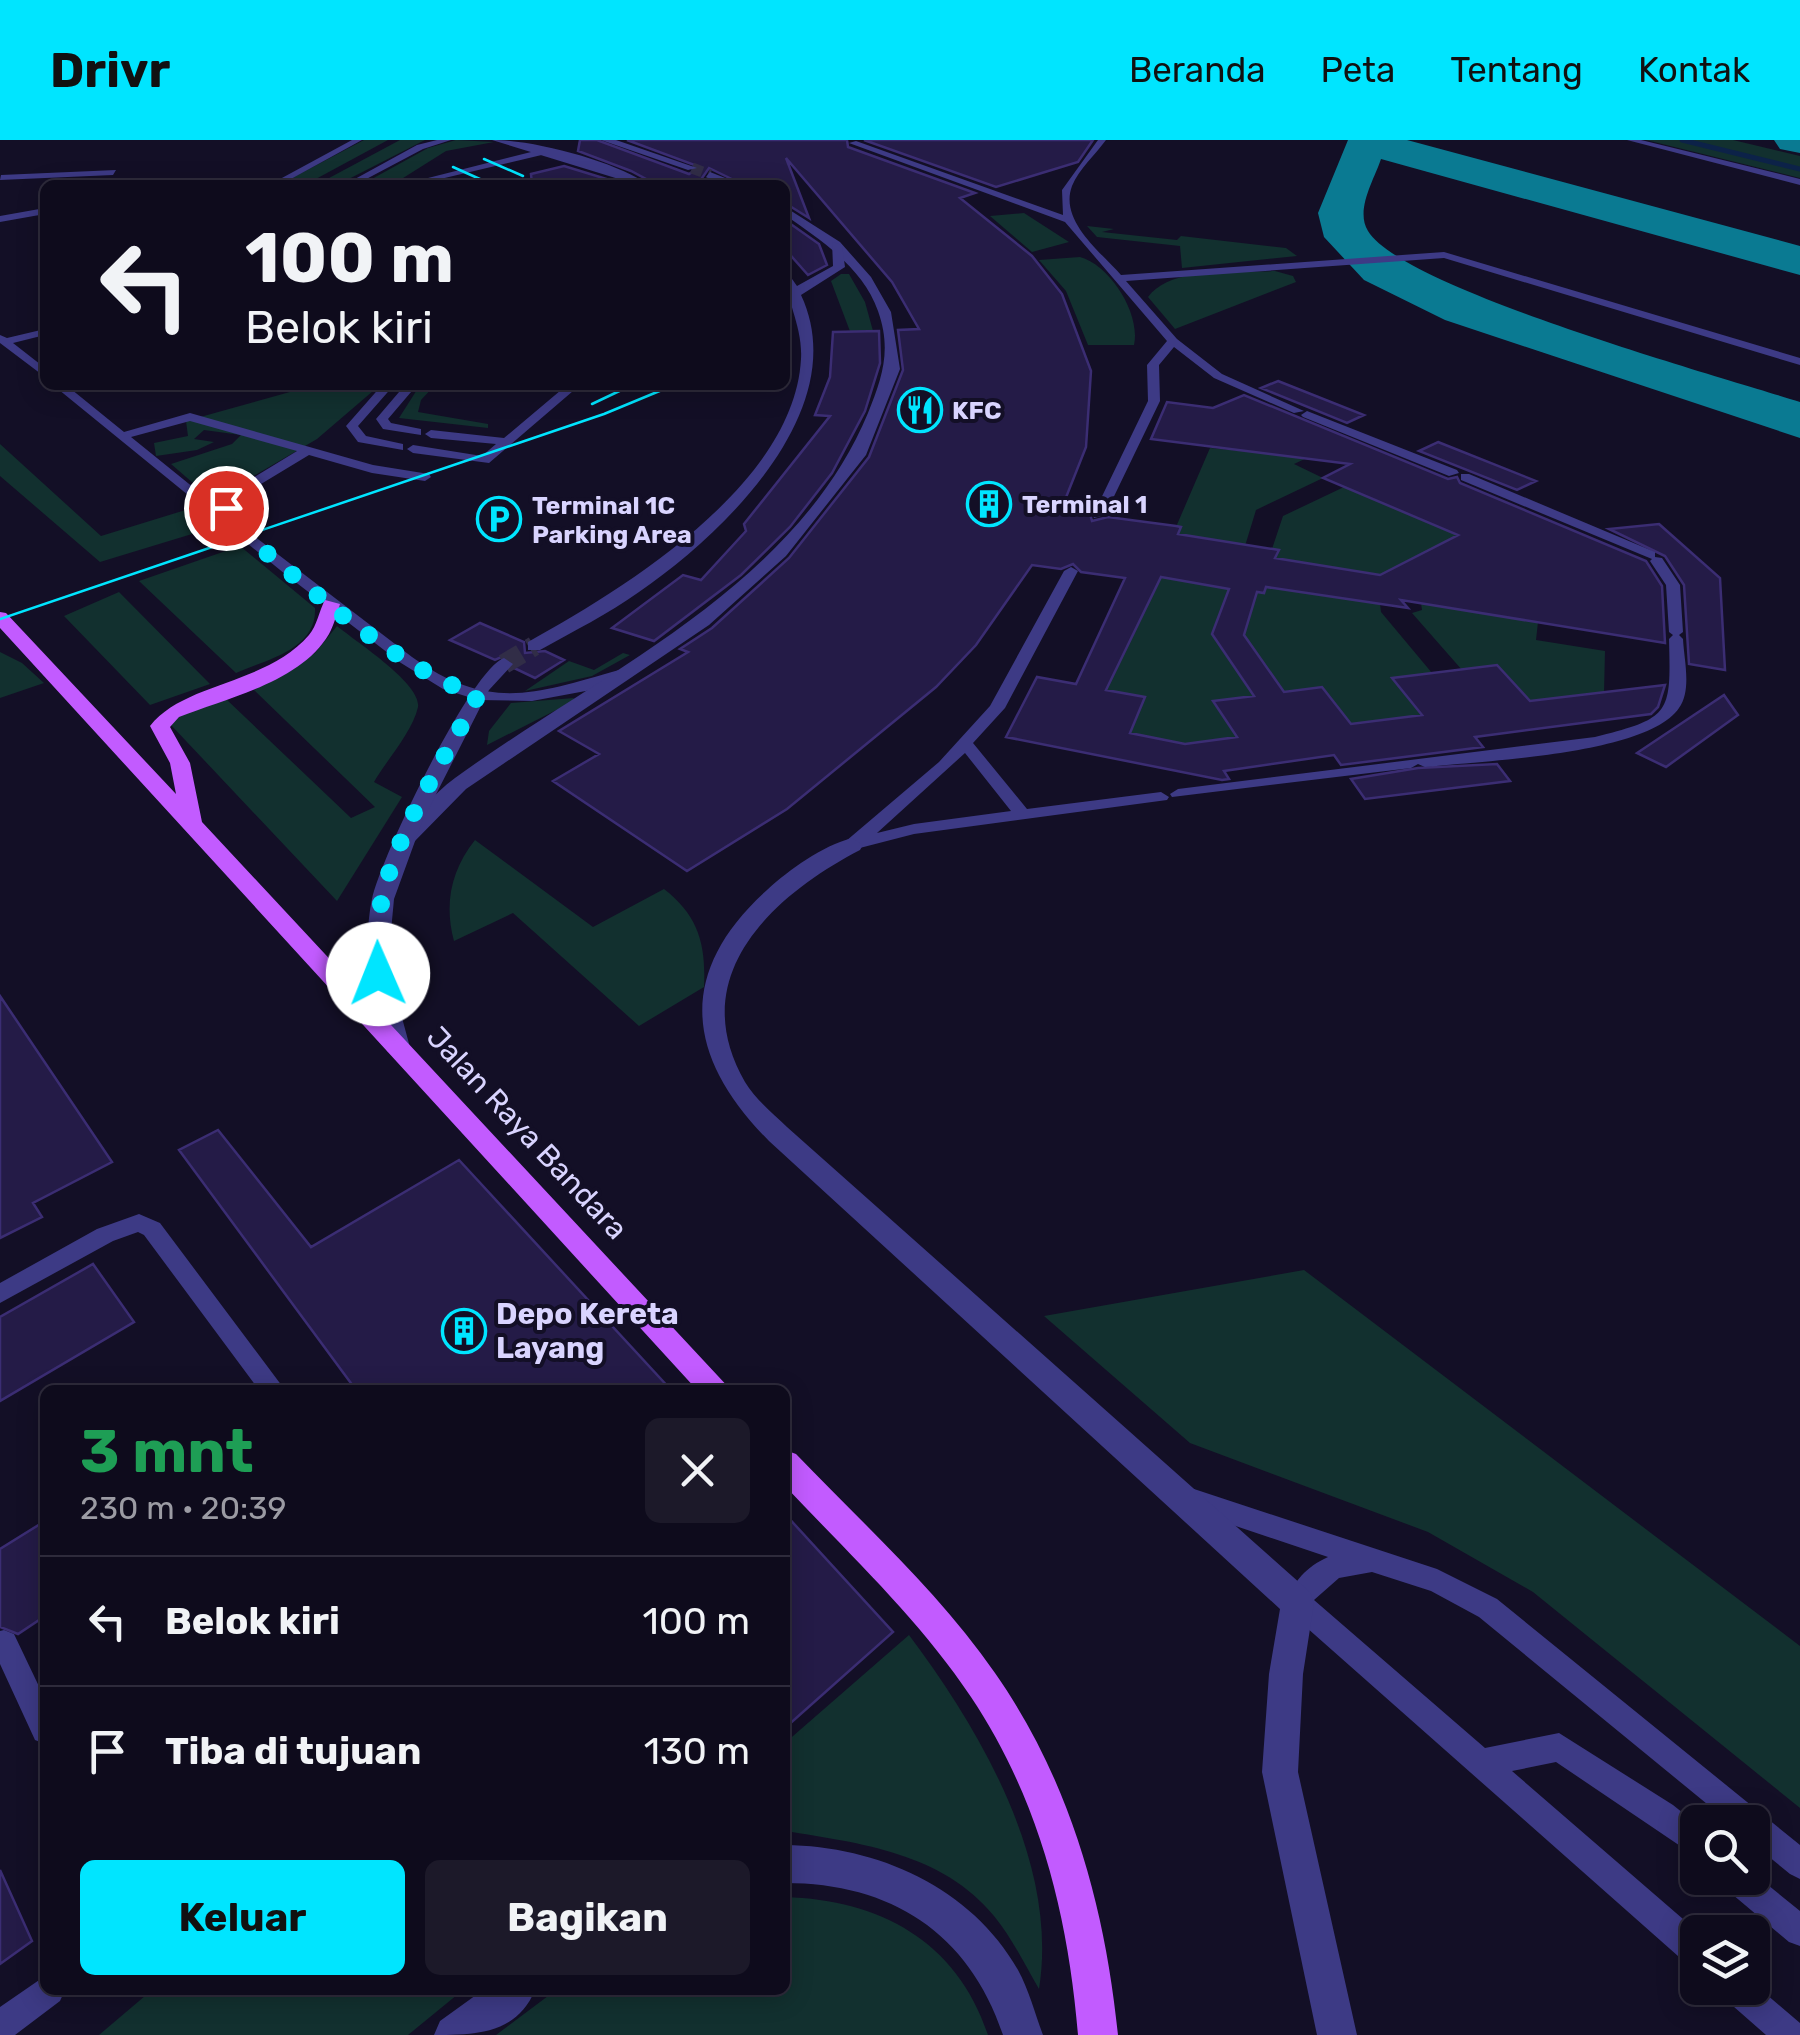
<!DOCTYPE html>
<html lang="id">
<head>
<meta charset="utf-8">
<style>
  :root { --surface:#0e0b1c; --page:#1c1929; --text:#f1f3f6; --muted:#9b9ba3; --line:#2e2b3b; --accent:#00e5ff }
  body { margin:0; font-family:Rubik,sans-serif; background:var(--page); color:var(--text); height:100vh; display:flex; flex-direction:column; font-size:38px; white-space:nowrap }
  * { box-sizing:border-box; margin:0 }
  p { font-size:32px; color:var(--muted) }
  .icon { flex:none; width:55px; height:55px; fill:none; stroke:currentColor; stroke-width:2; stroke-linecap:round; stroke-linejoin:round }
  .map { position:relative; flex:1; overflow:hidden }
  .panel { position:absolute; left:40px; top:1245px; width:750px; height:610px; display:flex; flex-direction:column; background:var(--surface); border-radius:15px; box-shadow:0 5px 25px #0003,0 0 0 2px var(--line) }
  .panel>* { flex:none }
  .top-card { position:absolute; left:40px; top:40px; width:750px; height:210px; border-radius:15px; box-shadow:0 5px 25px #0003,0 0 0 2px var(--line); background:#0e0b1c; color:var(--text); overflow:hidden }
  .buttons { position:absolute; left:1680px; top:1665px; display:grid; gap:20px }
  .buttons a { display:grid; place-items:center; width:90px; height:90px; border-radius:15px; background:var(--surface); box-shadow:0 5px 25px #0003,0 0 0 2px var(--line); font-size:50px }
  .pin { position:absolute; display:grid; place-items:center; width:85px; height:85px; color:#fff; margin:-42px; border:5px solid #fff; border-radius:50%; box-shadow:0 2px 10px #0007 }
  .me { position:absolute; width:110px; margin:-55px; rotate:359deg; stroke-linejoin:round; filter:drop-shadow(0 0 8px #0008) }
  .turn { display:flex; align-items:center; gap:35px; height:210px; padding:0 40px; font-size:45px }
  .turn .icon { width:130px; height:130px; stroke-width:2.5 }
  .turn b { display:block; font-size:70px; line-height:85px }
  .round { display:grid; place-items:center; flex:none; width:105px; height:105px; border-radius:15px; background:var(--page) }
  .headline { display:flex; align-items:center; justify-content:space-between; height:170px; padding:0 40px }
  h1 { font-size:60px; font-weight:700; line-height:75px; color:#1e9e55 }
  .action { display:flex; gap:20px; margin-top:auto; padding:20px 40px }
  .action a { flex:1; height:115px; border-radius:15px; background:var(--accent); color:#111; font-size:40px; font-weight:700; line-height:115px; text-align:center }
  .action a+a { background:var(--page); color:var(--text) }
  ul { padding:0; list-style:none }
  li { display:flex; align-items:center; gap:30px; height:130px; padding:0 40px; border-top:2px solid var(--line) }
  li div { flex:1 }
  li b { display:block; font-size:38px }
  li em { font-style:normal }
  header { display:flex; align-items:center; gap:60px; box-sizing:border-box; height:140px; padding:0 50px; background:var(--accent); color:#111 }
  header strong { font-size:48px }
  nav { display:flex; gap:55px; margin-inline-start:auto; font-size:35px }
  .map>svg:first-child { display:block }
  .green { fill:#12302f }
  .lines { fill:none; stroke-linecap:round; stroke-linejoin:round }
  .stream { stroke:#0c2248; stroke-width:5 }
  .taxiway { fill:#0a7a92; fill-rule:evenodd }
  .building { fill:#241b47; stroke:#3b2d73; stroke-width:2.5; fill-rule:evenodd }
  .minor-tunnel { stroke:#312d47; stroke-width:11; stroke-dasharray:11 6; stroke-linecap:butt }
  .tertiary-tunnel { stroke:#312d47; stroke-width:20; stroke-dasharray:20 10; stroke-linecap:butt }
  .service { fill:#3d3a85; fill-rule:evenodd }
  .minor { fill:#3d3a85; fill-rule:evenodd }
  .tertiary { fill:#3d3a85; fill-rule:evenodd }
  .primary { fill:#c25bff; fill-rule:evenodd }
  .tram { stroke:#00e5ff; stroke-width:2.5 }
  .route { stroke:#00e5ff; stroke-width:18; stroke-dasharray:0 32.4 }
  .labels { text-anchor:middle; stroke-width:8; stroke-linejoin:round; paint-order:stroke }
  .far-poi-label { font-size:25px; font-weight:bold; fill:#d9d4ff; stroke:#130f26; text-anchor:start }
  .street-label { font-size:30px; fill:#d9d4ff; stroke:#130f26 }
  .poi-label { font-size:30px; font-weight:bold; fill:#d9d4ff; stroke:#130f26; text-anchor:start }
</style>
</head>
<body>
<header>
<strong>Drivr</strong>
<nav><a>Beranda</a><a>Peta</a><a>Tentang</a><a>Kontak</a></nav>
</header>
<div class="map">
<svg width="1800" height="1895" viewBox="0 0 1800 1895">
  <rect width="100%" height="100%" fill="#130f26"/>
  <!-- green -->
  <path class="green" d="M364,0H388L314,40L292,38Z
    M400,0H425L337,45H316Z
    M456,0L494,2L446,11L392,45H361L428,8Z
    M1646,0H1733L1800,16V38Z
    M1024,73L1069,102L1032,112L990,76Z
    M1087,86L1114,89L1102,92L1177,100L1181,96L1286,108L1297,116L1182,128L1180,106L1097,97Z
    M1080,117C1110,125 1141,174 1134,205H1088L1066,151L1039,120Z
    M1275,131L1293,136L1296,142L1175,189L1148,157C1171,125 1240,133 1275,131Z
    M841,134H849L865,162L873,191L851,194L831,141Z
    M315,245H380L317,299L231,349L193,343L171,324L232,304L241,295L204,290L194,299L214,302L197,310L156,316L154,303L188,296L186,281Z
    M420,245H435L421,260L418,272L488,284V288L399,278Z
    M1250,290L1326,309L1294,324L1323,338L1256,370L1245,406L1178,394L1176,387L1210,308L1242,311Z
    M0,304L101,396L192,368L215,387L100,422L0,336Z
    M1344,347L1458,395L1390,430V436L1275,418L1278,411L1272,409L1283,376Z
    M240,406L315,468C317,509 268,519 236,533L139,441Z
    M1161,437L1229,449L1212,494L1254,556L1213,562L1237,597L1185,604L1130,593L1106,550Z
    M1266,447L1380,464L1381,472L1432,533L1422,575L1351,584L1322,547L1284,552L1244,495L1257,452L1263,453Z
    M119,452L210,544L150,565L64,476Z
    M1421,463L1538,482L1536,500L1605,511L1604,553L1530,561L1497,525L1462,530L1412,473L1422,470Z
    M337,486C355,501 422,544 418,567C413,591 386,621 374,642L402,657L337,761L170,584L178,576L226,559L351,678L375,667L254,550L315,513Z
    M0,512L22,523L44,543L0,558Z
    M623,513L630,515L592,536L525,551L569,521L594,530Z
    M574,558L572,562L487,605L489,591L511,563Z
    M475,700L593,787L664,749C699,776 706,805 704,847L639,886L513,773L454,801C444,764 451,730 475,700Z
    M1304,1130L1800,1506V1668L1533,1452L1428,1392L1190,1303L1044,1176Z
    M909,1495C981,1591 1059,1724 1039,1849C1025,1825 1012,1798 994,1776C943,1713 860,1703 785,1691V1603Z
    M785,1757C880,1760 957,1801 988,1895H496L556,1850H785Z
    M152,1850H463L408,1895H99Z"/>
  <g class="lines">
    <!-- stream -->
    <path class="stream" d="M1682,0L1800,29"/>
    <!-- taxiway -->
    <path class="taxiway" d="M1348,0H1407L1800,106V135L1381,19C1374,40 1355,70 1368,91C1403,149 1722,237 1800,262V298L1445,180L1364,140L1324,97L1318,73Z
      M1774,0H1800V13L1780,9Z"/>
  </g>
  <!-- building -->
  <path class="building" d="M580,0H597L689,34L700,27L627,0H847L848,7L975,53L960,58L1032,116L1062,154L1091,231L1086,307L1061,370L1090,374L1092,381L1108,377L1176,386L1181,387L1178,394L1279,410L1275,418L1380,435L1458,395L1323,338L1350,324L1151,299L1167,262L1213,268L1244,255L1448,339L1457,337L1460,343L1646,421L1662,446L1665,503L1401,460L1408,468L1266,447L1264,453L1257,452L1244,495L1284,552L1322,547L1351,584L1422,575L1392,538L1497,525L1530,561L1665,545L1658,567L1651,574L1475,597L1483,607L1341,625L1334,615L1224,631L1229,639L1222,640L1006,597L1037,537L1076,544L1125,438L1081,432L1073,424L1061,429L1032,425L976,505L936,547L787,669L687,731L553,641L599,614L559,591L688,512L680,509L712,488L789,418L869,317L903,230L898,190L919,189L892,142L786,18L809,78L785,63V45H744L709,28L702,38L715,45H646V39L631,31L578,11ZM1161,437L1229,449L1212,494L1254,556L1213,561L1237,597L1185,604L1130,593L1145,557L1106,550Z
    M864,0H1093L1078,22L996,47Z
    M564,26L626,45H532L531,34Z
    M785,80L819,104L827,125L808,135L785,109Z
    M879,191L880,223L865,271L832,333L790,387L741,435L654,501L612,488L683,435L701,440L746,391L744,384L830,276L815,275L830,237L833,192Z
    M1278,241L1364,275L1347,283L1261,248Z
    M1438,302L1536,341L1517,350L1419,311Z
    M1659,384L1720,438L1725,530L1689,524L1684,445L1665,416L1609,389Z
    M480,483L524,502L525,513L545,511L564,520L535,538L514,528L517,524L506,515L495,520L450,500Z
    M1724,555L1738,575L1666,627L1637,613Z
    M1497,624L1510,641L1365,659L1351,639L1418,628Z
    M0,856L112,1022L33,1063L42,1077L0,1098Z
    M218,990L311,1107L459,1020L671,1250H356L179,1010Z
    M93,1124L134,1182L0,1261V1177Z
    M785,1374L893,1492L785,1588Z
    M45,1381V1476L18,1494L0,1487V1409Z
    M0,1730L32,1801L0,1824Z"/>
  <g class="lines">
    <!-- minor-tunnel -->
    <path class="minor-tunnel" d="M692,28L710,35"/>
    <!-- tertiary-tunnel -->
    <path class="tertiary-tunnel" d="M504,524L534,506"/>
    <!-- service -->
    <path class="service" d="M352,0H362L280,45H269Z
      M437,0H451L423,9L355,45H344L417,5Z
      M1098,0H1106C1095,15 1079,29 1072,46C1059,81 1101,112 1121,135L1444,112L1800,218V225L1444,118L1126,141L1177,199L1222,234L1304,271L1294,273L1214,238L1174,207L1159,225L1160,261L1105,375L1094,378L1093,375L1148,261L1147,225L1167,201L1065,82L849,3L856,1L1063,75L1062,50Z
      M1627,0H1641L1800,39V45Z
      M547,8L550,13L432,41L428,38Z
      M116,30L113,35L0,40L1,35Z
      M315,40L318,45H307Z
      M45,68V74L0,82V76Z
      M45,189V195L13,203L45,228V237L0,203V195L7,198Z
      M53,245H66L124,292L190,273L373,325L429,334L431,337L425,341L372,333L309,315L241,356L232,368L233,380L412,517C489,572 535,554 619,530L626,534L591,550L532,561L478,560L443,549L401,523L285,434ZM190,281L297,311L233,350L220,369L131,297Z
      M382,245H394L358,286L366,296L403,304V310L358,302L346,286Z
      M405,245H417L388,279L391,283L421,289V295L383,289L376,279Z
      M567,245H580L489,323L413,313L407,309L413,305L482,316L496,304L431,298L425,294L431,290L504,298Z
      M1307,271L1457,330L1459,333L1449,336L1303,277L1301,275Z
      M1461,334H1469L1655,412V417L1662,418L1680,445L1683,492L1679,495L1683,499C1684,520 1692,550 1679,568C1647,615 1481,621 1425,627L1418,624L1411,628L1172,657L1170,654L1178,649L1595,597C1671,578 1671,574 1669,499L1673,495L1669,492L1666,445L1650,421L1652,419L1461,340Z
      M1071,427L1078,431L1005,568L973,603L1027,669L1161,652L1169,657L1167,660L914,694L852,710L846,709V701L939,622L990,566L1064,431ZM965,613L1011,671L914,684L877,693Z
      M139,1074L160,1083L285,1250H259L144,1095L138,1092L113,1101L0,1163V1143L97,1089Z
      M1194,1349L1437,1429L1497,1459L1800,1705V1739L1790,1734L1752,1703V1682H1729L1479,1477L1431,1451L1372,1432L1339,1438L1314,1460L1485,1608L1559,1593L1673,1665L1698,1685V1718L1556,1622L1512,1631L1698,1792V1828L1687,1824L1289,1472L1285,1463C1294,1441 1306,1427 1328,1417L1185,1369L1181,1361L1185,1353Z
      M4,1490L14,1494L45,1559V1604L35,1600L0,1524V1491Z
      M1752,1732L1800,1771V1806L1789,1802L1726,1749L1722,1738H1752Z
      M45,1836V1850H65L60,1861L15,1895H0V1867Z
      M1752,1842L1800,1883V1895H1766L1725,1859L1720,1848H1752Z"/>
    <!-- minor -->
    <path class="minor" d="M601,0H616L697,28L688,30Z
      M710,32L738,43L740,45H725L706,37Z
      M785,67L840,102L871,137L891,172L900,229L866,315L786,416L709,485L466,649L410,706H396V696C415,677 433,654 455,638C599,533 795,448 868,273C882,238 892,210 878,171C863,128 821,100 785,75Z
      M852,698L863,705L860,710C772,756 684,836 745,942C755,959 773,973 787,987L1310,1452L1314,1463L1303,1534L1298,1632L1357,1895H1317L1262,1632L1269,1534L1280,1469L769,1001C686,918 675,833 767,750C790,729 822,706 852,698Z"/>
    <!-- tertiary -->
    <path class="tertiary" d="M492,0C533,0 610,20 644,42L635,44Z
      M832,102L842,105L845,127L801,155C854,268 725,393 639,452C608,474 574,491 540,510H528V502C625,448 794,345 801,219C803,186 785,160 785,129L797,146L833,126Z
      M504,518L513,524L489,550L422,682L394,759L390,802L395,852L411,911L399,920L387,911C374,861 361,811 372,759C380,719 471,529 504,518Z
      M785,1705C877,1706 971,1747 1018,1830C1029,1850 1035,1874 1043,1895H1003C969,1793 891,1743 785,1743Z
      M483,1850H535C517,1894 475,1895 434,1895L440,1881Z"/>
    <!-- primary -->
    <path class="primary" d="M325,460L340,464C337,473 334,485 329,494C301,542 227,558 179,577L170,587L190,623L202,682L731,1250H697L0,488V472L6,473L176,654L170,623L150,586C184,542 266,545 309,495C317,486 319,471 325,460Z
      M785,1310L796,1314C864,1385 939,1452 995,1533C1070,1640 1105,1766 1118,1895H1078C1068,1774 1039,1659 971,1557C919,1479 849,1414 785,1346Z"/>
    <!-- tram -->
    <path class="tram" d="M484,19L523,36
      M453,27L491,44
      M592,264L632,245
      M0,479L604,274L674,245"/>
  </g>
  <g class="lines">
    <!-- route -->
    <path class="route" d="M226,368L228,381C299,438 393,528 478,555C433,642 365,733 378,834"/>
  </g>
  <!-- icons -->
  <defs>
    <symbol id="restaurant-ring" viewBox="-11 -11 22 22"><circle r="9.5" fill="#130f26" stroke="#00e5ff" stroke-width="1.5"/><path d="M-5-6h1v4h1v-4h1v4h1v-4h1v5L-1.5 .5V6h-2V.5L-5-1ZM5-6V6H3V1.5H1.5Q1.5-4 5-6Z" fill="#00e5ff"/></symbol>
    <symbol id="building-ring" viewBox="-11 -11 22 22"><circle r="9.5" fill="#130f26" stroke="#00e5ff" stroke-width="1.5"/><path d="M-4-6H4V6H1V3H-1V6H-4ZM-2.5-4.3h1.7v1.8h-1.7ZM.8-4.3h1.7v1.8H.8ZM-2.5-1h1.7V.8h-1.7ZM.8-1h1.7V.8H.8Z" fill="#00e5ff"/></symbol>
    <symbol id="parking-ring" viewBox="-11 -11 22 22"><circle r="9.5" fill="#130f26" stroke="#00e5ff" stroke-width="1.5"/><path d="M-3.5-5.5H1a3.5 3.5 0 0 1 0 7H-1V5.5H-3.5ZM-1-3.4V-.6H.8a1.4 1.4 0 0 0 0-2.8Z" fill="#00e5ff"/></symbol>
  </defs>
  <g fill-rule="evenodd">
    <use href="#restaurant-ring" x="895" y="245" width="50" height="50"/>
    <use href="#building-ring" x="964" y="339" width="50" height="50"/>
    <use href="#parking-ring" x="474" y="354" width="50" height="50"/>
    <use href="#building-ring" x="439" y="1166" width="50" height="50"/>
  </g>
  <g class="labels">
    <!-- far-poi labels -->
    <g class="far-poi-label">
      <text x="952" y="279">KFC</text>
      <text x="1022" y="373">Terminal 1</text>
      <text x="532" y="374">Terminal 1C<tspan x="532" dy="29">Parking Area</tspan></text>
    </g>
    <!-- street labels -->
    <g class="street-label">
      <text transform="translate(527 993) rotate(47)" y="10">Jalan Raya Bandara</text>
    </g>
    <!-- poi labels -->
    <g class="poi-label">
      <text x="496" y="1184">Depo Kereta<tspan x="496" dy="34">Layang</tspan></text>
    </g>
  </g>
</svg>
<div class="buttons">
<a><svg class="icon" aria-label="search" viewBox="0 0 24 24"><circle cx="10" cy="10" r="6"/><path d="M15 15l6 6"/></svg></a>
<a><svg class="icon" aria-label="layers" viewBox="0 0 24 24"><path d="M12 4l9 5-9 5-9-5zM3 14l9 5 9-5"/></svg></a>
</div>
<div class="pin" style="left:226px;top:368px;background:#d93025"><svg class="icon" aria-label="arrive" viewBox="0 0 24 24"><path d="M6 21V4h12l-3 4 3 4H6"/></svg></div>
<svg class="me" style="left:378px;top:834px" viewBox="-20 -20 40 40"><circle r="19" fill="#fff"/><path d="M0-13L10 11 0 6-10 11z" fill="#00e5ff"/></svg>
<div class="top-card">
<div class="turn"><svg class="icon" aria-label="left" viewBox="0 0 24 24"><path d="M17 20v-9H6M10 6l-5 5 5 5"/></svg><div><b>100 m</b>Belok kiri</div></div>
</div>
<section class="panel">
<div class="headline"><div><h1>3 mnt</h1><p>230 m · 20:39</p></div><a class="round"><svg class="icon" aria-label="close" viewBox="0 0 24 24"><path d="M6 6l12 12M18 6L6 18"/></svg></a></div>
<ul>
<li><svg class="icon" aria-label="left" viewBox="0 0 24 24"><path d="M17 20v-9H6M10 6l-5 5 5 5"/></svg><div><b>Belok kiri</b></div><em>100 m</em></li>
<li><svg class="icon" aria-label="arrive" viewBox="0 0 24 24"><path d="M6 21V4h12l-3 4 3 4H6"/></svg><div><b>Tiba di tujuan</b></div><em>130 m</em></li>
</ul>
<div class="action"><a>Keluar</a><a>Bagikan</a></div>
</section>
</div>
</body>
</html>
